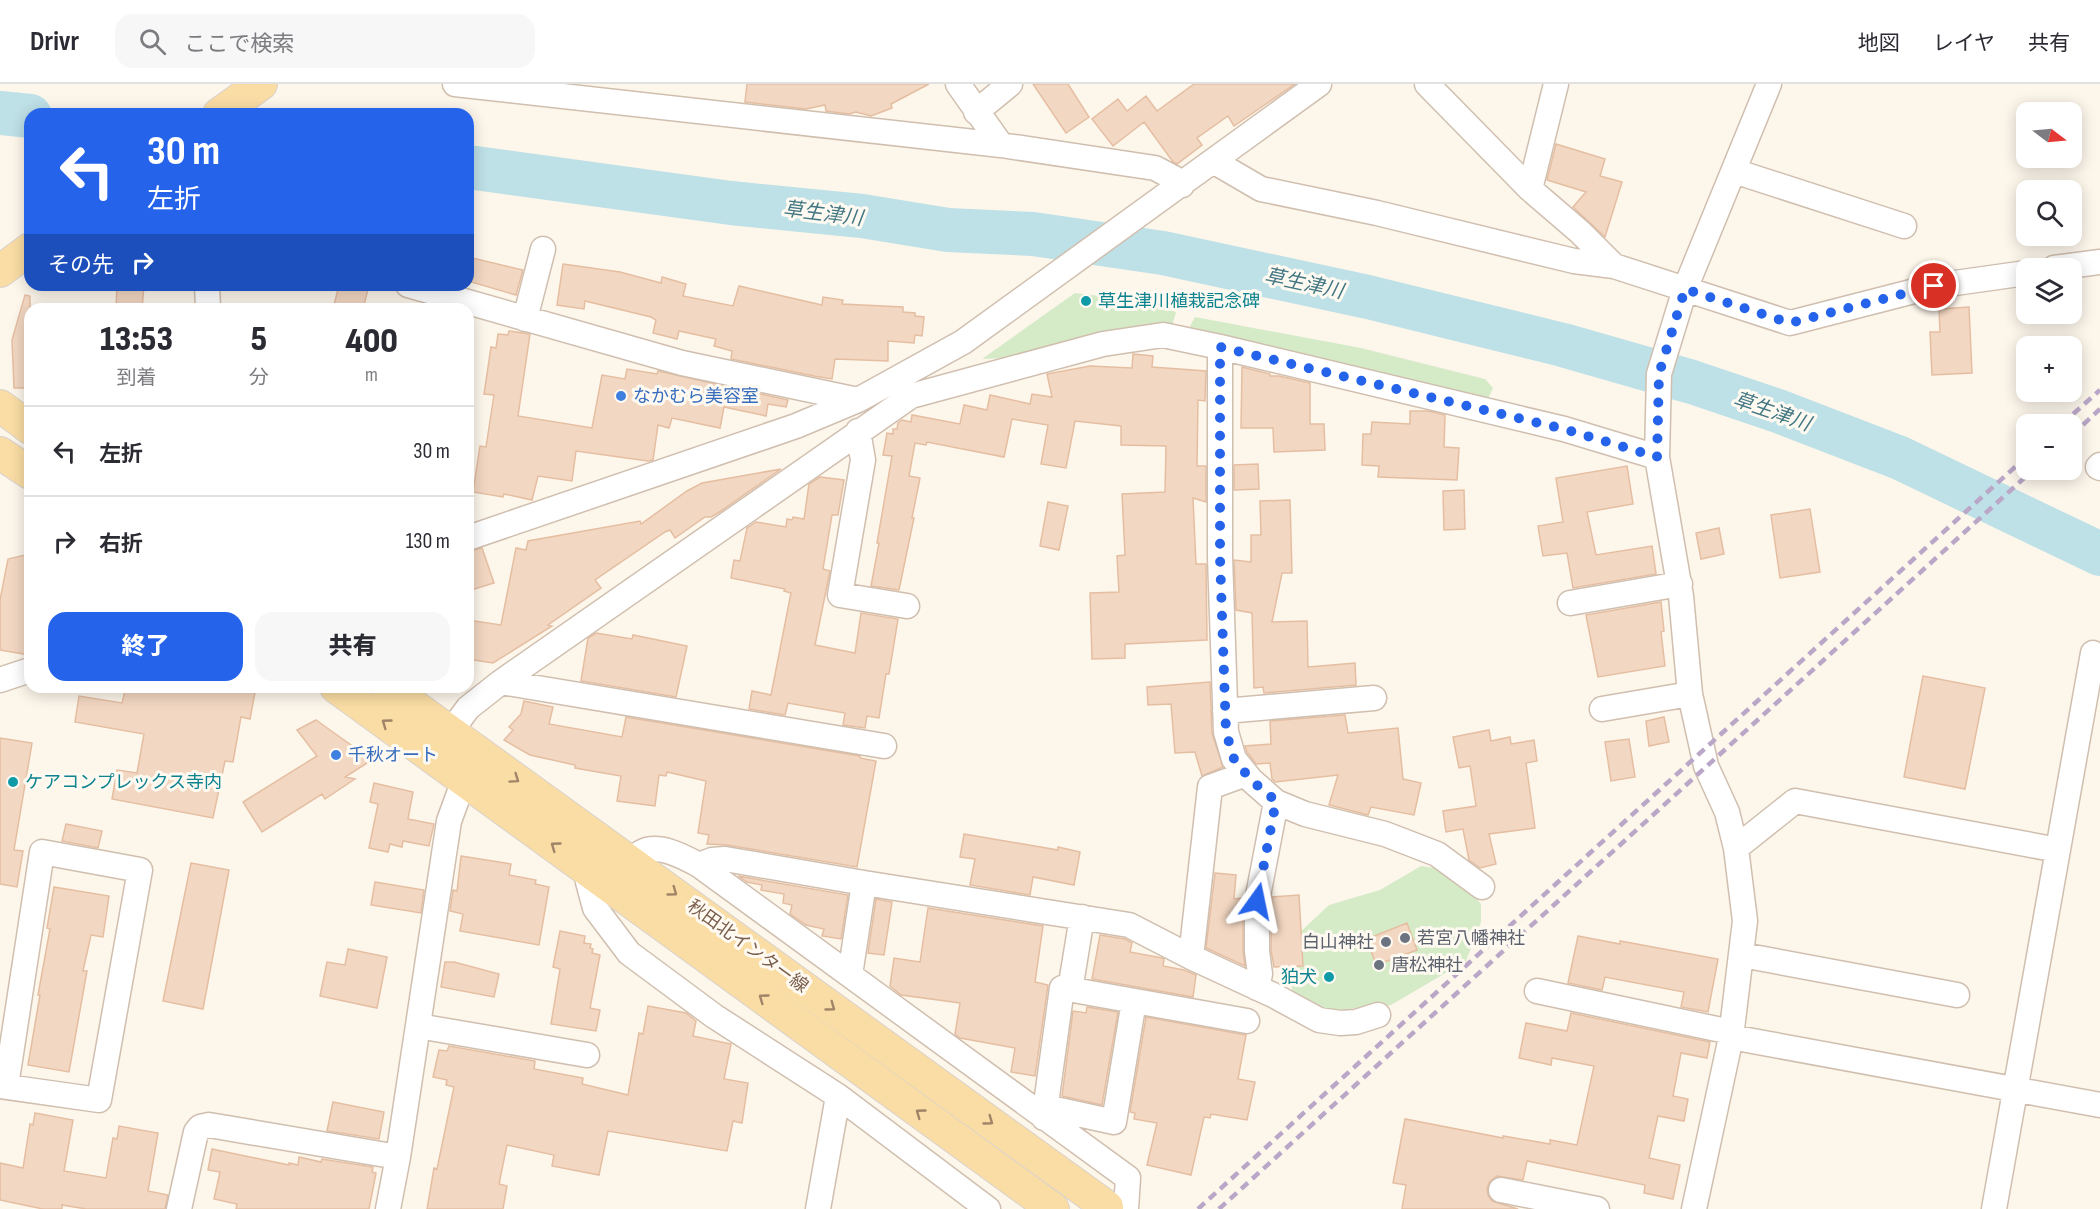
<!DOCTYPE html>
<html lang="ja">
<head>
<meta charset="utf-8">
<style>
  :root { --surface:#fff; --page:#f7f7f7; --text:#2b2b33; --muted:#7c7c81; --line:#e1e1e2; --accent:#2563eb }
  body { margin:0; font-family:"Sofia Sans Condensed","Noto Sans JP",sans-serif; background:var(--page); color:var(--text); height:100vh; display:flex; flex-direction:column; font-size:22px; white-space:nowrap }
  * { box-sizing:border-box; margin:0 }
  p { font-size:20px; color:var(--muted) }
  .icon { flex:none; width:33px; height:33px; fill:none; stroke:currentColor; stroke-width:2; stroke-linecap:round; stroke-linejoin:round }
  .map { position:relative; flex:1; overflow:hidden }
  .side { position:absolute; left:24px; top:219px; width:450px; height:390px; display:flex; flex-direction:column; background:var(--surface); border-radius:18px; box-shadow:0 3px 15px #0003 }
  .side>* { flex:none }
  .top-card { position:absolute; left:24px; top:24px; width:450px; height:183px; border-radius:18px; box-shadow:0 3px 15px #0003; background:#2563eb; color:#fff; overflow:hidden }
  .needle { width:39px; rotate:106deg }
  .controls { position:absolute; left:2016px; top:18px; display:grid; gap:12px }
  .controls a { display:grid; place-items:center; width:66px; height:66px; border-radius:12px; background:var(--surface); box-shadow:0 3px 15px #0003; font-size:30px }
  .pin { position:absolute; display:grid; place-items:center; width:51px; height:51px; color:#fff; margin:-26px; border:3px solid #fff; border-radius:50%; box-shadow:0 2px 6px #0007 }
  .me { position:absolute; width:66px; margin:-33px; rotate:12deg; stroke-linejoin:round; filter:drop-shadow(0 0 4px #0008) }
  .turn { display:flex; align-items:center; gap:21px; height:126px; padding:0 24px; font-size:27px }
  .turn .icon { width:78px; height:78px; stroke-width:2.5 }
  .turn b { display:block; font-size:42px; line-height:51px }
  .then { display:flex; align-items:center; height:57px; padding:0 24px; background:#0003; gap:12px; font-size:22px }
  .eta { display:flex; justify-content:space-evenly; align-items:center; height:102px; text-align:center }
  .eta b { font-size:36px; font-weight:800; line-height:42px }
  .primary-button { display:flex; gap:12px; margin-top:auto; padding:12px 24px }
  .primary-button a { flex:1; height:69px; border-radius:18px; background:var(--accent); color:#fff; font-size:24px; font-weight:800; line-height:69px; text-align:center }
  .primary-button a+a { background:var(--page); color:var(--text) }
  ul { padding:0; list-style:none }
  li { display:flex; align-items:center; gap:18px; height:90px; padding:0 24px; border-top:2px solid var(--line) }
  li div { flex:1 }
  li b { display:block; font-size:22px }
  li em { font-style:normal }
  header { display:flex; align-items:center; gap:36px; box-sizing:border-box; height:84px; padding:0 30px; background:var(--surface); border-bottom:2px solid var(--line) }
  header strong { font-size:28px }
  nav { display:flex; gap:33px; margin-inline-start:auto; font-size:21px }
  .search { width:420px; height:54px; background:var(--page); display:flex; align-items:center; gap:15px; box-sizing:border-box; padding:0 21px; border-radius:18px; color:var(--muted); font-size:22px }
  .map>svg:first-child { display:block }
  .green { fill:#d5ebc8 }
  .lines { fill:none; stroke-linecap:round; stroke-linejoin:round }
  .river { stroke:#bee0e7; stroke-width:44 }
  .building { fill:#f2d7c2; stroke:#e5bea2; stroke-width:1.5 }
  .minor-casing { stroke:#d0bfaf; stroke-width:27 }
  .major-casing { stroke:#d9d2cd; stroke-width:34 }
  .minor { stroke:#fff; stroke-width:24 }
  .major { stroke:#fadda4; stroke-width:32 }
  .rail { stroke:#baa7c8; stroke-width:4.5; stroke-dasharray:9 6; stroke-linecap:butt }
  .oneway { stroke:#a08467 }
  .route { stroke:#2563eb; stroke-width:10; stroke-dasharray:0 18 }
  .culture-dot { fill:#0f9aa8; stroke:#fffaf1; stroke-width:2 }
  .shop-dot { fill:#3f7fe0; stroke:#fffaf1; stroke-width:2 }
  .worship-dot { fill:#6b7280; stroke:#fffaf1; stroke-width:2 }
  .labels { text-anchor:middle; stroke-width:6; stroke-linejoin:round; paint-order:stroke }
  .culture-label { font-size:18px; fill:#0d838f; stroke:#fffaf1; text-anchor:start }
  .shop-label { font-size:18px; fill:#366cbe; stroke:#fffaf1; text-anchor:start }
  .worship-label { font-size:18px; fill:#5b616d; stroke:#fffaf1; text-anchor:start }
  .street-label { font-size:18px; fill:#795e4d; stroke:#fffaf1 }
  .water-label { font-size:20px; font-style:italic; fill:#437784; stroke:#fffaf1 }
</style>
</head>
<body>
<header>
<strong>Drivr</strong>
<div class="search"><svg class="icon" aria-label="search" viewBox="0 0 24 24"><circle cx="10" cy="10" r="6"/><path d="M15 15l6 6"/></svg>ここで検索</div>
<nav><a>地図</a><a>レイヤ</a><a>共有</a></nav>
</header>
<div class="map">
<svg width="2100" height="1125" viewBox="0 0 2100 1125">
  <rect width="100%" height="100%" fill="#fdf6eb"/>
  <!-- green -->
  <path class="green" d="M1075,209L1132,216L1176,228L1171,246L1106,250L1003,274L982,275Z
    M1195,233L1361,264L1485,295L1493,304L1487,317L1194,247L1190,242Z
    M1421,782L1441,785L1463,799L1481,820V838L1466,877L1391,921L1324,927L1296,919L1287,887L1298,850L1329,821L1380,806Z"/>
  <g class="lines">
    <!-- river -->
    <path class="river" d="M0,29L30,32
      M468,83L731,119L862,132L948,146L1033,150L1163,169L1368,213L1563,261L1692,298L1778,327L1900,374L2100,470"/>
  </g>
  <!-- building -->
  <path class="building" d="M747,0H929L891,20L892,24L871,32L856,28L849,30L826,27L825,21L806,25L745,18Z
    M1033,0H1068L1089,33L1066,49Z
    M1194,0H1295L1234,42L1228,32L1197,54L1202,61L1177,80L1173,78L1144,38L1113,62L1092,35L1118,15L1127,27L1146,12L1157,27Z
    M1556,60L1605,75L1600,92L1622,98L1605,153L1573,123L1586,108L1547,96Z
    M468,173L523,186L516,211L468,197Z
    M563,180L620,188L661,199L662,193L686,200L683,212L733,222L739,202L822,221L823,213L843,216L842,220L903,223V228L915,229V232L924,233L922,252L915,251L914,259L888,257V277L835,275L832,295L814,292L731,275L732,267L714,262L716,255L679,247L677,255L653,249L656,236L651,233L585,217L584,225L557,221Z
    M117,201H144L142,225H116Z
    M339,201H369L363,225H333Z
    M25,211L30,212V304H14L12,256Z
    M1969,223L1972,289L1932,291L1930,248H1940L1939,225Z
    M509,247L530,250L518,332L592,344L602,291L625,295L627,285L657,290L658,287L788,316L786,323L768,320L766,332L724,323L720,344L672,334L669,344L658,341L653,376L648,377L576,367L572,397L538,392L532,416L504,410L503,413L473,408L480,362L486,363L494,311L484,310L491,263L496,264L498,250L508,251Z
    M1133,270L1153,272L1152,283L1206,287L1205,317L1198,316L1197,382H1206V418L1193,414L1196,480H1206L1207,556L1125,560V574L1092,575L1090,509L1119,508L1117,472L1125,471L1122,410L1165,408L1166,362L1121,361V342L1075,337L1066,384L1041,380L1048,341L1012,335L1004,373L927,358L926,361L915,359L909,392L920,394L912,434H914L899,506L871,502L879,459H877L892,372L883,371L887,349L893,350V345H897L898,339L902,336L911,338L912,331L960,340L964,321L987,326L990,311L1030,320L1032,310L1052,313L1047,290L1090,282L1132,284Z
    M1242,283L1270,290V292H1279L1310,299V340H1324L1325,366L1274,368L1273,344H1241Z
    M1410,327H1429L1445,331L1444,363L1459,364L1457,396L1378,393L1379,382L1362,381L1363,350H1371L1372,338L1410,340Z
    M1258,380L1259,405L1234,406V381Z
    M1627,382L1633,420L1587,428L1596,471L1652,462L1656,490L1573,504L1567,469L1543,472L1538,442L1563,438L1556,394Z
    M781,385L721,427L711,433H705L675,454L670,446L665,448L595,496L601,504L548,541L552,542L493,579L468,575V536L501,541L516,464L526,466L528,457L640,437L641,440L687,407L702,399Z
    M820,393L844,396L838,431H832L823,485L830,487L815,561L855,569L861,529L898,535L889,590H886L879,634L867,632L865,644L843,641L845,629L788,619L785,631L749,625L752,607L771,611L791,509L784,507L785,505L731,494L734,476L740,477L747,444L756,438L786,443L787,435L792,436L793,433L804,435L809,400Z
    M1464,406L1465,445L1444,446L1443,407Z
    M1290,416L1292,489H1282L1272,538L1307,537L1308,583L1355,579L1356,601L1264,609L1263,603L1254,604L1252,529L1236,526L1234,476L1251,478V451H1261L1260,417Z
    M1048,418L1068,422L1059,466L1040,462Z
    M1810,425L1820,488L1780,494L1771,431Z
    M1719,444L1724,470L1701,475L1696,449Z
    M482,464L494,499L468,507V468Z
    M30,470V571L0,566V516L8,475Z
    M1661,518L1664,547L1661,548L1665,582L1598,593L1586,531Z
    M596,549L632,555L633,551L687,562L676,613L581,597L588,554Z
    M1923,592L1985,604L1965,705L1904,693Z
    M1210,598L1212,649L1223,683L1202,692L1195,668L1175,669L1171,620L1148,621L1147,603Z
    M126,603H256L250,635L241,633L233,678L225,677L213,734L112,715L117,686L137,689L144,650L75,638L79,612L122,619Z
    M524,617L553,623L549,640L622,653L626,633L860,672V674L876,677L857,783L727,761L707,760L709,751L698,749L706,697L667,688L666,692L659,691L655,722L617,717L621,692L575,684V681L530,671L504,656L513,646L509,643L521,630Z
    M1345,631L1348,649L1398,644L1403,695L1421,699L1414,731L1371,723L1368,731L1329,721L1338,691L1275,698L1272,695L1270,679L1256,680L1247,668L1245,662L1271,660L1270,637Z
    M1664,633L1669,658L1649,662L1646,637Z
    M316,636L372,676L345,693L355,695L325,715L322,710L262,748L243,718L317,672L297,646Z
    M1489,646L1491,657L1510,653L1511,660L1534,656L1537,677L1526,679L1535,744L1489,750L1496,780L1480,784L1469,776L1463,745L1446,748L1443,727L1476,722L1470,682L1459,684L1453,653Z
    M0,654L32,659L14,766L23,767L17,803L0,800Z
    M1629,655L1635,693L1611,697L1605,658Z
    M374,699L413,708L408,735L434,740L429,762L403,757L402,763L390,760L388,768L369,764L378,720L370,718Z
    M66,740L102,747L98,764L62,757Z
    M964,750L1058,766V763L1080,768L1074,801L1033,793L1030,811L970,801L975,775L960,773Z
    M461,772L511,780L509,791L536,796L535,800L549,803L539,861L460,847L463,830L450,827L453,806L457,807Z
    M191,779L229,786L203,925L163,917Z
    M1215,789L1236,791L1234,815L1243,814V867L1245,882L1206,864Z
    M738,792L848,811L841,855L822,852L824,845L806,841L790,830L792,821L783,819L784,810L761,806L762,801L747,798Z
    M375,798L424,806L421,829L371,821Z
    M54,803L109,812L103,853L91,851L83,887H87L69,988L28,981L40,911H38L50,845L47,844Z
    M1299,811L1303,882L1274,883L1271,866L1272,813Z
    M876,815L892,818L884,871L868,869Z
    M928,824L1043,842L1035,898L1048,901L1035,992L1011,988L1015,964L960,954L955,950L960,919L901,911L890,902L894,874L920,878Z
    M1407,839L1417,866L1376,881L1367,855Z
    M560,847L585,852L584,859L591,860L590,864L593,865L592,869L600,871L590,924L600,926L596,947L551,940L560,885L553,883Z
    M1100,851L1125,855L1132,859L1130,868L1162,874L1164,875L1163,882L1184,886L1196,891L1193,913L1092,895Z
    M1578,852L1620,860V857L1718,875L1708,928L1681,923L1684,908L1605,893L1602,906L1568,899Z
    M348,865L387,873L377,924L320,912L327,878L345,881Z
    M445,878H454L499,890L494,913L441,903Z
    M648,922L686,929L696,937L693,952L731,960L724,995L748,999L742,1039L733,1037L727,1067L608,1047L599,1091L552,1082L554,1071L507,1061L499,1100L507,1102L503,1125H427L434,1084L437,1085L454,1003L446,1001L447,996L433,993L439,966L447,967L449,962L535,977L534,985L583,994L582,1000L628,1011L639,949L643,950Z
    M1087,923L1118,928L1102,1021L1062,1012L1073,927L1086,929Z
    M1571,929L1710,958L1707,974L1681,969L1673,1012L1688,1015L1684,1037L1658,1032L1649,1074L1680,1081L1673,1115L1644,1109L1645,1101L1527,1077L1523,1096L1497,1092L1490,1097L1487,1104L1488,1111L1492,1117L1518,1125H1402L1406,1101L1393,1099L1405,1035L1503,1054V1052L1550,1060V1056L1577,1061L1594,982L1552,974L1551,981L1519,974L1526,939L1567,947Z
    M1146,933L1246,951L1238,995L1255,998L1247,1036L1211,1030L1210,1034L1204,1033L1191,1091L1147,1081L1157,1039L1134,1035L1135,1029L1130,1028Z
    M333,1018L384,1028L379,1055L327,1047Z
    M35,1029L73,1036L64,1087L106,1094L113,1054L117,1055L119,1042L158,1049L148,1107L168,1111L165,1125H86L62,1121V1125H43L0,1116V1079L23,1084L30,1040L33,1041Z
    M212,1065L289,1081V1079L298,1081L299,1073L321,1078L322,1075L373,1083L372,1088L376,1089L369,1125H236L237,1120L214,1115L220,1088L208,1086Z"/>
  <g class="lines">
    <defs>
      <path id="minor" d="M455,0L1001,61
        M958,0L1001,61L1155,84L1174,94L1182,101
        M1427,0L1530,105L1580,148L1614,182L1790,239L1934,202L2026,189
        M976,28L1010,0
        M1213,77L1261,105L1377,129L1574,177L1614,182
        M1734,87L1904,142
        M1530,105L1556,0
        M2054,184L2100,178
        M207,201L208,225
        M408,201L682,279L858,316
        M525,235L543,165
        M1220,263V473L1226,648L1234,675L1251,696L1276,718L1305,730L1385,750L1437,770L1482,803
        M858,347L863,376L840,511L907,522
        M2100,381L2098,383L2100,384
        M468,454L796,342L858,316L963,258L1319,0
        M1570,519L1680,500
        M0,596L30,586
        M501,598L884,662
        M1602,625L1690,610
        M1225,627L1374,614
        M441,661L468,624L501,598L911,312L1103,260L1163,251L1220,263L1564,345L1657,373
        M1246,690L1210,703L1191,873L1273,911L1319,936L1340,939L1356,938L1378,931
        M1736,764L1795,717L2058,766
        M630,777C634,774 638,770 642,768C659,759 684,773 699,781L1128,1094L1126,1125
        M699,781L712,776L725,775L864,799
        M588,786V798L595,824L629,869L714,932L838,1012L988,1125
        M1742,871L1957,911
        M850,891L864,799L1129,841L1191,873
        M1257,904L1260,890L1257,867V817L1276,718
        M1070,906L1082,833
        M1537,907L1731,948
        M418,942L587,971
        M1731,953L2100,1021
        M0,1002L99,1016L140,786L42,768L6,1002
        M1046,1023L1114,1038L1134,917
        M1044,1034L1062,904L1247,937
        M1501,1106L1597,1125
        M179,1125L196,1048L200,1043L209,1041L398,1073
        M388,1125L398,1073L449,737L464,696L473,681
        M818,1125L838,1012
        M1694,1125L1731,953L1745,837L1736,764L1727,728L1706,682L1690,610L1681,512L1657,373L1659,290L1685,205L1769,0
        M1994,1125L2093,569L2100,574"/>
      <path id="major" d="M219,30L261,0
        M0,187L30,165
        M0,322L30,344
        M0,369L30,389
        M336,603L1053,1125
        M388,603L1107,1123"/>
    </defs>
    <!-- minor casing -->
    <use href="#minor" class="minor-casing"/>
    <!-- major casing -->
    <use href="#major" class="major-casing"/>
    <!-- minor -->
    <use href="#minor" class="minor"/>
    <!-- major -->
    <use href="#major" class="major"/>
    <!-- rail -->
    <path class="rail" d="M2062,340L2100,306
      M2072,351L2100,325
      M1198,1125L2026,373
      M1219,1125L2033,386"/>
  </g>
  <!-- one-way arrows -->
  <defs><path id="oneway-chevron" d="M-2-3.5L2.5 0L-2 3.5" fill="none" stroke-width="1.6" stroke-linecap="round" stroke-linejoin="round" transform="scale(1.5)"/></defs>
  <g class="oneway">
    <use href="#oneway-chevron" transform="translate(386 639) rotate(-144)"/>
    <use href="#oneway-chevron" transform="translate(515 695) rotate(35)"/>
    <use href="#oneway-chevron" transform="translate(555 762) rotate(-144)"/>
    <use href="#oneway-chevron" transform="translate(673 808) rotate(36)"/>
    <use href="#oneway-chevron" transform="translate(763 914) rotate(-144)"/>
    <use href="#oneway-chevron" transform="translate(831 923) rotate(36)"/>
    <use href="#oneway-chevron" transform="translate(920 1029) rotate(-144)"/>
    <use href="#oneway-chevron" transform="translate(989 1037) rotate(36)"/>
  </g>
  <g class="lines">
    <!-- route -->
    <path class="route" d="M1257,817L1276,717L1251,696L1234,675L1226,648L1220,473V263L1564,345L1657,373L1659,290L1685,205L1790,239L1934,202"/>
  </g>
  <!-- markers -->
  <g class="culture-dot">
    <circle cx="1086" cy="217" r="6"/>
    <circle cx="13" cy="698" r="6"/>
    <circle cx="1329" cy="893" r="6"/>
  </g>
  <g class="shop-dot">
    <circle cx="621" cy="312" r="6"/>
    <circle cx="336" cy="671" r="6"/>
  </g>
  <g class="worship-dot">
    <circle cx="1405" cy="854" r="6"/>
    <circle cx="1386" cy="858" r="6"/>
    <circle cx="1379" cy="881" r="6"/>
  </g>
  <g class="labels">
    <!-- culture labels -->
    <g class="culture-label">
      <text x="1098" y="223">草生津川植栽記念碑</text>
      <text x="25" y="704">ケアコンプレックス寺内</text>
      <text x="1317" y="899" text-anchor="end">狛犬</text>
    </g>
    <!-- shop labels -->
    <g class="shop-label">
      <text x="633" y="318">なかむら美容室</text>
      <text x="348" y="677">千秋オート</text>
    </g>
    <!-- worship labels -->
    <g class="worship-label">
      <text x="1417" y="860">若宮八幡神社</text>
      <text x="1374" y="864" text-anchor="end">白山神社</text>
      <text x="1391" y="887">唐松神社</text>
    </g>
    <!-- street labels -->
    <g class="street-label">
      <text transform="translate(748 862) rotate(36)" y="6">秋田北インター線</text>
    </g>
    <!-- water labels -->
    <g class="water-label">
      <text transform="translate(823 129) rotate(7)" y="7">草生津川</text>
      <text transform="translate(1304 199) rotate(12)" y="7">草生津川</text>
      <text transform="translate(1772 327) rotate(19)" y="7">草生津川</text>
    </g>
  </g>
</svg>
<div class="controls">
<a><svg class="needle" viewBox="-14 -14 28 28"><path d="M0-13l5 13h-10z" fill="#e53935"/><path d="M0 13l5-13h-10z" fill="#7c7c81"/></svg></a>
<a><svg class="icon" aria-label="search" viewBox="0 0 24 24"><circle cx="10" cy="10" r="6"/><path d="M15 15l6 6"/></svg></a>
<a><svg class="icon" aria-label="layers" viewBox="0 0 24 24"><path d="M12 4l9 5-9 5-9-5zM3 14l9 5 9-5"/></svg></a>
<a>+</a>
<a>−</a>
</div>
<div class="pin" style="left:1934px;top:202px;background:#d93025"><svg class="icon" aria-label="arrive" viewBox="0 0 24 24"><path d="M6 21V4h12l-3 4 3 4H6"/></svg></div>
<svg class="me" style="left:1257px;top:817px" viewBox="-20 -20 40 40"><path d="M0-17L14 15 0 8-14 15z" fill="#2563eb" stroke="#fff" stroke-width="4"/></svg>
<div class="top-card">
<div class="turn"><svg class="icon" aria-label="left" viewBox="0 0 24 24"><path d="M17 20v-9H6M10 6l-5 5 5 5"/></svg><div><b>30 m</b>左折</div></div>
<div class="then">その先<svg class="icon" aria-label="right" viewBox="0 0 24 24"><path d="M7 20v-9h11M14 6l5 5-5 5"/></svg></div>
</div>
<section class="side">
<div class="eta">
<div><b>13:53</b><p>到着</p></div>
<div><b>5</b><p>分</p></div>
<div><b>400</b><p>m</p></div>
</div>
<ul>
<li><svg class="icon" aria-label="left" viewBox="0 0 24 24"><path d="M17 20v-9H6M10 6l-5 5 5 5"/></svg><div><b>左折</b></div><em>30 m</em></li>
<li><svg class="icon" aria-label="right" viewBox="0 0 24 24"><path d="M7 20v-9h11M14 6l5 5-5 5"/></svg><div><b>右折</b></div><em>130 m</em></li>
</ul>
<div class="primary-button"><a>終了</a><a>共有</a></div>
</section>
</div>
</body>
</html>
